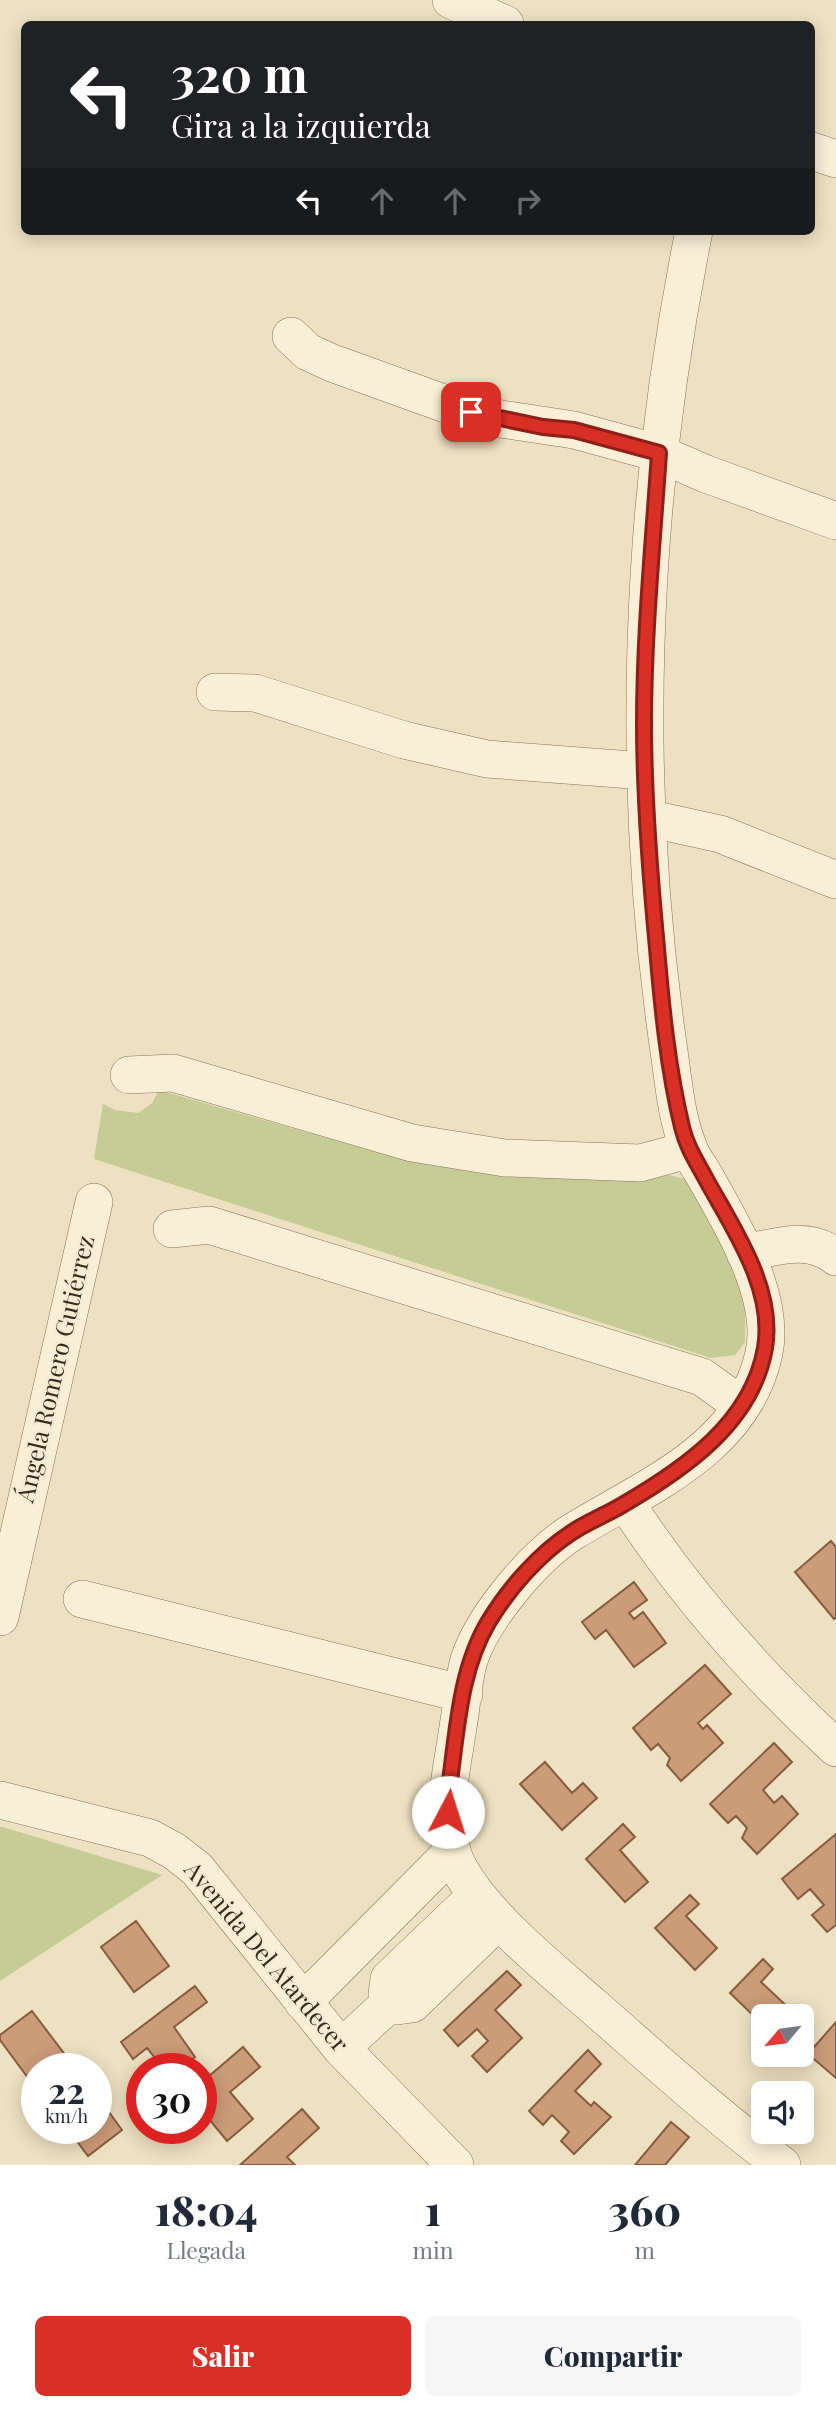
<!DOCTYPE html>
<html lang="es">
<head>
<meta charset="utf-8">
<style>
  :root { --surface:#fff; --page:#f6f6f7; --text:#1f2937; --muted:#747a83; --accent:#d93025 }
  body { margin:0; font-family:"Playfair Display",serif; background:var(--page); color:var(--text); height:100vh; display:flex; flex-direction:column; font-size:26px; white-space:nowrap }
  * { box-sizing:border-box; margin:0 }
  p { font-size:23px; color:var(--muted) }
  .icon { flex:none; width:38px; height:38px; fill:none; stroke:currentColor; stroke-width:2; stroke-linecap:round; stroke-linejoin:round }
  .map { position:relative; height:2165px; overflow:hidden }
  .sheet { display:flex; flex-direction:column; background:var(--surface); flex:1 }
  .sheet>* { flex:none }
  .banner { position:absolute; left:21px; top:21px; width:794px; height:214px; border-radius:10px; box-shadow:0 4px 18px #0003; background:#202124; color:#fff; overflow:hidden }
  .needle { width:46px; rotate:241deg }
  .fabs { position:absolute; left:751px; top:2004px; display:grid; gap:14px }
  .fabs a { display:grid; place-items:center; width:63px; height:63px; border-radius:10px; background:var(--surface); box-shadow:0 4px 18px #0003; font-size:35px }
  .speed { position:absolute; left:21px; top:2053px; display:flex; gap:14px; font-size:35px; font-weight:700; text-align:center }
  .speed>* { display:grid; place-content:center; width:91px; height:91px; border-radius:50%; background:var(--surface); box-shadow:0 4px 18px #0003; line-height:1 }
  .speed small { font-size:18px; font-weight:400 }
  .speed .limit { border:10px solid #d22; background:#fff; color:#111 }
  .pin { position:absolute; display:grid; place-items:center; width:60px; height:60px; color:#fff; margin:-30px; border-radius:14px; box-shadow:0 4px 10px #0006 }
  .me { position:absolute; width:77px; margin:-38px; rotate:5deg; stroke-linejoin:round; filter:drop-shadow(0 0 5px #0008) }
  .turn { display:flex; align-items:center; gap:24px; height:147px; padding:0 35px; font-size:32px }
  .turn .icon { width:91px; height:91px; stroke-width:2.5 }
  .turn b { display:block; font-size:49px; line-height:60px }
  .lanes { display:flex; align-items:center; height:66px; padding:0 35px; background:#0003; justify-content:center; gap:35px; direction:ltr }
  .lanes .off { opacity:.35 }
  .eta { display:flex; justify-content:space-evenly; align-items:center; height:119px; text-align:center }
  .eta b { font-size:42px; font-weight:800; line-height:49px }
  .button { display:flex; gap:14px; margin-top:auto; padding:14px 35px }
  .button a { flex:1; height:80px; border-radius:10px; background:var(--accent); color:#fff; font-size:28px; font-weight:800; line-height:80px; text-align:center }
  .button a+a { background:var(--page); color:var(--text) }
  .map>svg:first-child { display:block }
  .green { fill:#c6cc96 }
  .building { fill:#cc9b78; stroke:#875c3f; stroke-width:2 }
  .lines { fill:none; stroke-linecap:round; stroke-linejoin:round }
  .minor-casing { stroke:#887259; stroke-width:38 }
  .minor { stroke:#f9eed6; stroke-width:37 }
  .route-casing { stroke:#8d1f18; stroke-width:18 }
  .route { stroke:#d93025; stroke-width:12 }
  .labels { text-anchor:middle; stroke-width:5; stroke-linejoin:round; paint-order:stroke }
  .street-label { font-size:24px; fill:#382a1e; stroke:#f5ebd2 }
</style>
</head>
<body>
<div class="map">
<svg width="836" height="2165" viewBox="0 0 836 2165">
  <rect width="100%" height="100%" fill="#eee1c2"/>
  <!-- green -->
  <path class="green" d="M159,1090L376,1152L450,1166L643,1171L669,1175L692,1181L738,1264L745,1307V1342L735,1355L711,1358L94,1159L103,1104L115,1110L138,1113L152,1103Z
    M0,1827H3L162,1875L0,1981Z"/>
  <!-- building -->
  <path class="building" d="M831,1541L836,1547V1617L834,1619L795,1572Z
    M634,1582L647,1600L629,1613L634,1619L643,1612L666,1643L634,1667L606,1630L595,1639L582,1622Z
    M705,1665L731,1694L698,1723L703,1729L707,1725L723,1743L681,1781L667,1765L670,1758L658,1744L651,1750L633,1728Z
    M774,1743L792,1762L763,1790L774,1803L782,1796L798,1814L757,1854L742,1838L747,1828L736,1816L728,1823L710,1804Z
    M545,1762L572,1793L583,1783L597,1798L562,1830L520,1784Z
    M623,1824L635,1837L620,1850L648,1882L625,1902L586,1859Z
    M836,1834V1925L827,1932L812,1915L824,1905L810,1889L798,1899L782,1879Z
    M690,1895L699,1904L686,1916L717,1948L695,1970L655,1928Z
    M136,1921L169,1966L134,1992L101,1947Z
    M763,1959L773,1969L761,1982L792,2011L788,2016H763V2025L730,1993Z
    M507,1971L521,1985L495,2010L522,2038L487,2072L472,2056L488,2041L477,2029L458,2046L444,2030Z
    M195,1986L207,2002L174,2027L195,2057L180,2068H163L147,2048L133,2059L121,2042Z
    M32,2011L66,2056L49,2068H37V2078L31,2082L0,2040V2035Z
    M836,2022V2078L808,2054Z
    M243,2047L260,2067L230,2092L253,2119L227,2141L205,2114L201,2116V2083Z
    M588,2050L601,2064L575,2091L591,2106L594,2102L611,2117L574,2154L561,2141L569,2132L552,2115L543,2125L529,2111Z
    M96,2094L122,2130L88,2156L67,2128H96Z
    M302,2109L319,2128L287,2157L295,2165H240Z
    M671,2122L689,2137L665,2165H635Z"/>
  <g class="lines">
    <defs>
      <path id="minor" d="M451,0L505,24
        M812,151L836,159
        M694,231C639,503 629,784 670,1058C674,1087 677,1119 688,1146C691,1157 699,1166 704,1175C732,1224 776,1296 764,1353C744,1448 648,1486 574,1531C535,1555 483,1617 469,1660C463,1681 462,1705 458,1727C453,1763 443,1802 449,1838C451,1849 454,1860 460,1870C486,1917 552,1970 593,2006C655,2060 716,2116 782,2165
        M291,336L308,352L332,363L446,404L501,419L574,430L658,453L706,474L836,521
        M215,692L255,693L404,740L487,759L645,771
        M647,818L720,834L836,880
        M129,1075L173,1073L412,1143L505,1158L640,1163L688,1150
        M172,1229L209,1225L702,1377L741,1405
        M745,1253C776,1247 809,1235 836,1257
        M626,1503C685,1594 757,1675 836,1748
        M82,1599L464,1694
        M0,1617L94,1202
        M0,1800L150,1838L174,1851L197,1869L341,2048L455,2165
        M303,2002L452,1852
        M390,2003L387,1994L389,1979L477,1895
        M390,2003L397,2006L412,2004L499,1920
        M341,2048L390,2003"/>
    </defs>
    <!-- minor casing -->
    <use href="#minor" class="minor-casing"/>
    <!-- minor -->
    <use href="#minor" class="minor"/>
  </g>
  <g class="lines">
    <defs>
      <path id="route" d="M448,1812V1795C457,1737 458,1672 489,1621C509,1588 539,1554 571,1533C587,1522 606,1515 624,1504C684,1469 752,1423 765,1348C775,1289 734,1230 707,1181C697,1162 687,1148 682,1127C668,1069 662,1008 657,948C650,874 644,799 644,724C644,633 653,543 659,453L574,430L543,427L471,412"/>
    </defs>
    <!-- route casing -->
    <use href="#route" class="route-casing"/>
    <!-- route -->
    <use href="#route" class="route"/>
  </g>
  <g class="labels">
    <!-- street labels -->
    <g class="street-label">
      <text transform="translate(56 1369) rotate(-77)" y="8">Ángela Romero Gutiérrez</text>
      <text transform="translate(266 1957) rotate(50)" y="8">Avenida Del Atardecer</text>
    </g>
  </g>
</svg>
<div class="fabs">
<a><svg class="needle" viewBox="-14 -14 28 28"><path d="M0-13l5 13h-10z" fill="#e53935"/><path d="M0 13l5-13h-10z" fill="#747a83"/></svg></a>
<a><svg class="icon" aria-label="sound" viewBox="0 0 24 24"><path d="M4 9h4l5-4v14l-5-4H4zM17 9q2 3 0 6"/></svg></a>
</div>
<div class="speed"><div>22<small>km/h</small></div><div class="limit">30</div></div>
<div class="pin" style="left:471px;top:412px;background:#d93025"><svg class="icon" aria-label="arrive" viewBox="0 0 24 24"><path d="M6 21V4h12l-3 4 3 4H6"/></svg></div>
<svg class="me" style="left:448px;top:1812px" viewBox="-20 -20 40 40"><circle r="19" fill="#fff"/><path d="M0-13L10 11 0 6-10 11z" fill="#d93025"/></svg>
<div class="banner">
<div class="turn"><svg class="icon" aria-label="left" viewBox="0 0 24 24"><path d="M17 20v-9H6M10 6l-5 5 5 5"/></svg><div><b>320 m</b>Gira a la izquierda</div></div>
<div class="lanes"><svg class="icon" aria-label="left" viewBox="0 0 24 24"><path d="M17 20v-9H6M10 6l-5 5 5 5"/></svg><svg class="icon off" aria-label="ahead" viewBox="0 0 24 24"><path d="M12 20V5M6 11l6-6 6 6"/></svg><svg class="icon off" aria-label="ahead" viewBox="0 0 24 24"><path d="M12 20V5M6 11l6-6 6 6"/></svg><svg class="icon off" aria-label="right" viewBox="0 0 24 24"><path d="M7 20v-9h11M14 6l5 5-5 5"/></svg></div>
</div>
</div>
<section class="sheet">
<div class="eta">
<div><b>18:04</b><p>Llegada</p></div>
<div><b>1</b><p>min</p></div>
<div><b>360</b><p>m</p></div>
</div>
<div class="button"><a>Salir</a><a>Compartir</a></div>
</section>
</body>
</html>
